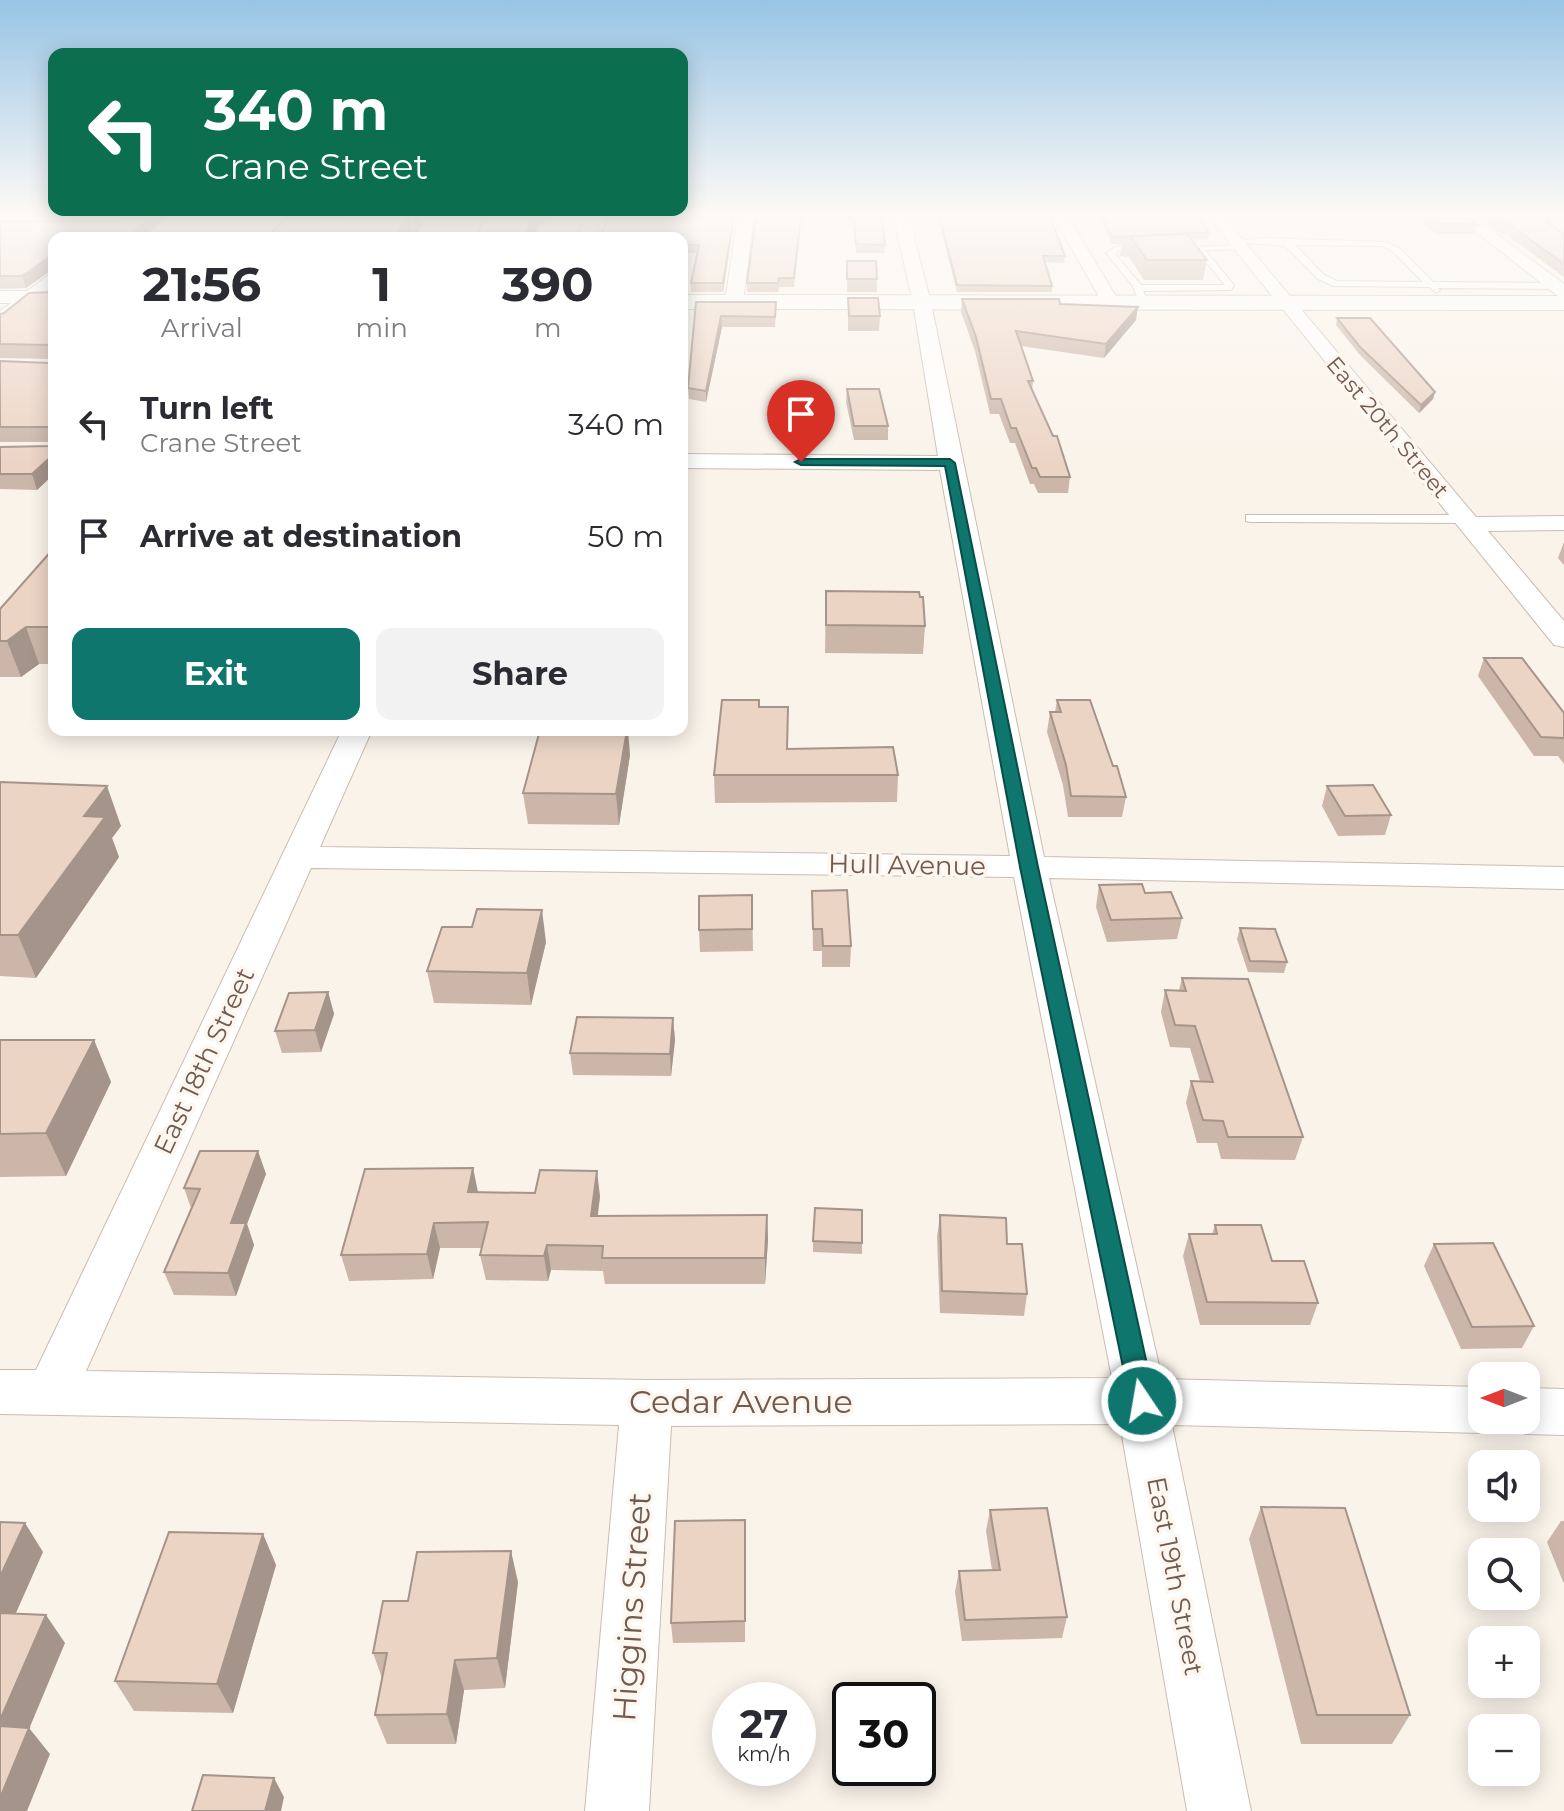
<!DOCTYPE html>
<html lang="en">
<head>
<meta charset="utf-8">
<style>
  :root { --surface:#fff; --page:#f2f2f3; --text:#2b2b33; --muted:#7c7c81; --accent:#0f766e }
  body { margin:0; font-family:Montserrat,sans-serif; background:var(--page); color:var(--text); height:100vh; display:flex; flex-direction:column; font-size:30px; white-space:nowrap }
  * { box-sizing:border-box; margin:0 }
  p { font-size:26px; color:var(--muted) }
  .icon { flex:none; width:44px; height:44px; fill:none; stroke:currentColor; stroke-width:2; stroke-linecap:round; stroke-linejoin:round }
  .map { position:relative; flex:1; overflow:hidden }
  .side { position:absolute; left:48px; top:232px; width:640px; height:504px; display:flex; flex-direction:column; background:var(--surface); border-radius:16px; box-shadow:0 4px 20px #0003 }
  .side>* { flex:none }
  .banner { position:absolute; left:48px; top:48px; width:640px; height:168px; border-radius:16px; box-shadow:0 4px 20px #0003; background:#0b6e4f; color:#fff; overflow:hidden }
  .needle { width:52px; rotate:270deg }
  .tools { position:absolute; left:1468px; top:1362px; display:grid; gap:16px }
  .tools a { display:grid; place-items:center; width:72px; height:72px; border-radius:16px; background:var(--surface); box-shadow:0 4px 20px #0003; font-size:40px }
  .speed { position:absolute; left:712px; top:1682px; display:flex; gap:16px; font-size:40px; font-weight:700; text-align:center }
  .speed>* { display:grid; place-content:center; width:104px; height:104px; border-radius:50%; background:var(--surface); box-shadow:0 4px 20px #0003; line-height:1 }
  .speed small { font-size:20px; font-weight:400 }
  .speed .limit { border:4px solid #111; border-radius:12px; background:#fff; color:#111 }
  .pin { position:absolute; display:grid; place-items:center; width:68px; height:68px; color:#fff; margin:-82px -34px; border-radius:50% 50% 50% 0; rotate:-45deg; box-shadow:0 0 8px #0007 }
  .pin .icon { rotate:45deg }
  .me { position:absolute; width:88px; margin:-44px; rotate:348deg; stroke-linejoin:round; filter:drop-shadow(0 0 6px #0008) }
  .turn { display:flex; align-items:center; gap:28px; height:168px; padding:0 24px; font-size:36px }
  .turn .icon { width:104px; height:104px; stroke-width:2.5 }
  .turn b { display:block; font-size:56px; line-height:68px }
  .eta { display:flex; justify-content:space-evenly; align-items:center; height:136px; text-align:center }
  .eta b { font-size:48px; font-weight:700; line-height:56px }
  .cta { display:flex; gap:16px; margin-top:auto; padding:16px 24px }
  .cta a { flex:1; height:92px; border-radius:16px; background:var(--accent); color:#fff; font-size:32px; font-weight:700; line-height:92px; text-align:center }
  .cta a+a { background:var(--page); color:var(--text) }
  ul { padding:0; list-style:none }
  li { display:flex; align-items:center; gap:24px; height:112px; padding:0 24px }
  li div { flex:1 }
  li b { display:block; font-size:30px }
  li em { font-style:normal }
  .map>svg:first-child { display:block }
  .lines { fill:none; stroke-linecap:round; stroke-linejoin:round }
  .service-casing { stroke:#cbbcb1; stroke-width:2 }
  .minor-casing { stroke:#cbbcb1; stroke-width:2 }
  .secondary-casing { stroke:#cdbcaf; stroke-width:2 }
  .service { fill:#fff; fill-rule:evenodd }
  .minor { fill:#fff; fill-rule:evenodd }
  .secondary { fill:#fff; fill-rule:evenodd }
  .wall { fill:#cbb6a9 }
  .shaded-wall { fill:#a5948a }
  .building { fill:#ecd4c5; stroke:#a5948a; stroke-width:2 }
  .route { fill:#0f766e; stroke:#0a4d48; stroke-width:2 }
  .labels { text-anchor:middle; stroke-width:7; stroke-linejoin:round; paint-order:stroke }
  .far-street-label { font-size:22px; fill:#715b50; stroke:#fdf7f0 }
  .street-label { font-size:26px; fill:#715b50; stroke:#fdf7f0 }
  .near-street-label { font-size:32px; fill:#715b50; stroke:#fdf7f0 }
</style>
</head>
<body>
<div class="map">
<svg width="1564" height="1811" viewBox="0 0 1564 1811">
  <rect width="100%" height="100%" fill="#faf3ea"/>
  <g class="lines">
    <defs>
      <path id="service" d="M1262,238L1387,242L1399,248L1433,282L1557,283L1561,286L1557,289L1438,288L1440,290L1436,293L1429,287L1333,286L1318,279L1285,246L1232,242ZM1295,245L1383,246L1393,252L1423,282L1337,281L1324,275Z
        M1241,245L1244,249L1205,250L1234,285L1231,290L1143,291L1148,303L1144,306L1140,303L1132,285L1106,253L1118,246H1147L1144,250H1120L1115,254L1141,285H1225L1196,250L1170,248Z
        M1246,515H1464L1470,519L1464,523L1250,522L1246,521Z"/>
      <path id="minor" d="M588,214H603L592,238H576Z
        M738,214H754L743,302L734,307L725,302Z
        M893,214H908L931,303L1044,857L1564,867V889L1049,878L1162,1379L1482,1387V1420H1503L1500,1426L1482,1433L1172,1425L1251,1811H1187L1120,1424L671,1426L649,1811H585L619,1425L0,1414V1370H36L342,730H372L320,847L1010,856L940,470L682,468V454L938,456L913,303ZM311,868L1014,877L1112,1378L647,1380L86,1371Z
        M1052,214H1066L1120,303L1117,307H1105Z
        M1206,214H1221L1476,517L1564,516V530L1488,531L1564,621V647L1554,645Z
        M1453,214H1469L1564,284V297L1558,296Z
        M54,271V285L6,324L0,325V311Z
        M1526,1388L1564,1389V1435L1526,1434L1508,1427L1505,1420H1526Z"/>
      <path id="secondary" d="M0,291H54V303H0Z
        M682,295L1564,296V310L682,309Z"/>
    </defs>
    <!-- service casing -->
    <use href="#service" class="service-casing"/>
    <!-- minor casing -->
    <use href="#minor" class="minor-casing"/>
    <!-- secondary casing -->
    <use href="#secondary" class="secondary-casing"/>
    <!-- service -->
    <use href="#service" class="service"/>
    <!-- minor -->
    <use href="#minor" class="minor"/>
    <!-- secondary -->
    <use href="#secondary" class="secondary"/>
  </g>
  <!-- wall -->
  <path class="wall" d="M0,214H170L54,238V474L37,490L0,489V447L51,446L52,442H0V361L50,363L51,359L0,358V314L4,313L52,292L53,269L26,288L0,289V221H115L119,218L0,217Z
    M289,214H345L340,220H341L348,214H554L550,224H540L534,238H475V236L481,227H421L416,235H412L410,238H266Z
    M609,214H735L723,292H691V283L697,253H682V238H601Z
    M756,214H881L885,245L884,253H856L853,221H801L794,287H779L778,292H747V283Z
    M937,214H1049L1065,256L1064,263L1045,262L1052,286V292H957Z
    M1098,214H1195L1209,232L1208,239L1191,240L1207,260L1203,280H1144L1129,257L1120,256L1122,244H1112L1098,218Z
    M1410,214H1464L1477,224L1474,234H1437Z
    M1473,214H1552L1549,223L1564,234V277L1506,234H1501Z
    M847,261L877,279V292H847Z
    M848,298L880,316L879,331H848Z
    M962,299L1060,304L1136,320L1104,358L1021,346L1033,381L1032,390L1070,477L1068,493H1038L1034,484H1030L1015,443H1010L999,414H990L975,351L961,312Z
    M696,302H776L775,327H722L706,402L689,399L688,388Z
    M1337,318L1435,392L1433,399L1419,413L1360,355L1336,325Z
    M847,389L888,426V440H854L846,402Z
    M1564,542V565L1558,558Z
    M54,548V664H39L21,677H0V609Z
    M826,591L925,626L923,654L825,653Z
    M1484,658L1564,713V764L1558,756H1534L1478,676Z
    M1057,700L1113,766L1126,797L1122,817H1068L1063,785L1047,732L1050,712H1055Z
    M759,707H788L787,749L898,775L897,802L715,803L714,775Z
    M630,755L619,825L528,824L523,793Z
    M0,782L121,826L112,838L119,857L36,978L0,976Z
    M1327,786L1391,815L1385,835L1338,836L1322,806Z
    M1099,885L1145,893L1182,918L1177,939L1107,942L1096,907Z
    M812,891L851,946L850,967H822V951H813Z
    M752,895L753,951L700,952L699,930Z
    M1240,928L1287,962L1284,973L1248,972L1237,939Z
    M546,942L531,1005L434,1003L427,971Z
    M1182,978L1303,1137L1295,1160L1221,1159L1217,1143H1197L1186,1103L1191,1081H1200L1190,1048L1170,1047L1161,1012L1165,990H1179Z
    M328,992L334,1014L321,1052L282,1053L275,1031Z
    M673,1018L675,1040L671,1076L573,1075L570,1053Z
    M0,1040H94L111,1082L66,1176L0,1177Z
    M473,1168L478,1192L600,1196L598,1216L767,1215L768,1240L765,1284H605L603,1271L551,1270L548,1281L486,1280L480,1255L482,1248H440L433,1279L349,1281L341,1255Z
    M266,1174L247,1224L254,1245L236,1296L174,1295L164,1272L191,1208L184,1188Z
    M940,1215L1007,1244L1027,1294L1024,1316L940,1313L937,1237Z
    M1215,1225L1272,1261L1318,1303L1310,1325H1200L1183,1256L1189,1234H1212Z
    M813,1241L862,1243V1254L813,1252Z
    M1434,1244L1534,1326L1522,1348L1461,1349L1424,1266Z
    M1261,1507L1410,1715L1392,1744H1301L1249,1539Z
    M990,1510L1067,1617L1062,1638L962,1641L955,1592L959,1571L992,1570L986,1531Z
    M745,1520V1642L673,1643L671,1623Z
    M1561,1521H1564V1584L1547,1542Z
    M263,1534L276,1565L233,1713L134,1711L115,1681Z
    M518,1582L505,1688L464,1690L456,1744H387L375,1715L382,1678L373,1653L408,1601Z"/>
  <!-- shaded-wall -->
  <path class="shaded-wall" d="M155,214H170L143,238H127Z
    M325,214H345L326,238L322,218Z
    M414,214H419L421,227L416,235Z
    M534,214H539L540,224L534,238H524Z
    M549,214H554L550,224Z
    M734,214H735L723,292V283Z
    M409,215L412,235L410,238H394Z
    M51,256L54,268L26,288L22,276Z
    M1138,307L1136,320L1104,358L1106,344Z
    M721,316L722,327L706,402V391Z
    M1435,392L1433,399L1419,413L1421,405Z
    M54,454V474L37,490L32,474Z
    M26,627L39,664L21,677L7,641Z
    M627,730H628L630,755L619,825L616,794Z
    M107,786L121,826L112,838L119,857L36,978L18,935L84,816Z
    M542,910L546,942L531,1005L527,973Z
    M328,992L334,1014L321,1052L315,1030Z
    M673,1018L675,1040L671,1076L670,1054Z
    M94,1040L111,1082L66,1176L46,1133Z
    M258,1151L266,1174L247,1224L254,1245L236,1296L228,1273L231,1223Z
    M473,1168L478,1193L468,1192Z
    M597,1171L600,1196L594,1241L591,1216Z
    M767,1215L768,1240L765,1284V1258Z
    M434,1223L440,1248L433,1279L427,1254Z
    M547,1245L551,1270L548,1281L544,1256Z
    M25,1523L43,1552L4,1640L0,1635V1577Z
    M263,1534L276,1565L233,1713L217,1684Z
    M511,1551L518,1582L505,1688L497,1658Z
    M46,1615L65,1643L19,1753L0,1729V1720Z
    M455,1660L464,1690L456,1744L447,1714Z
    M29,1728L50,1754L27,1811H0V1798Z
    M274,1778L284,1797L281,1811H265Z"/>
  <!-- building -->
  <path class="building" d="M125,214H155L127,238H54V454L32,474H0V447L51,446L52,430L49,427H0V361L50,363L53,348L50,345L0,344V314L4,313L29,293L52,292L53,259L51,256L22,276H0V221H115Z
    M289,214H325L322,218L341,220L348,214H414L409,215L394,238H266Z
    M490,214H534L524,238H491L492,236H475Z
    M609,214H734L723,283H691L699,245H682L683,235L601,236Z
    M756,214H801L794,278H779L778,283H747Z
    M853,214H881L885,245L856,244Z
    M939,214H1049L1065,256H1043L1052,286L957,285Z
    M1100,214H1195L1209,232L1113,237Z
    M1425,214H1464L1477,224H1440Z
    M1489,214H1552L1546,222L1564,234V264L1509,224H1504Z
    M1187,234L1207,260H1147L1131,237H1123Z
    M847,261H876L877,279H847Z
    M848,298H878L880,316H849Z
    M962,299H1059L1060,304L1138,307L1106,344L1016,331L1033,381H1028L1053,436H1057L1070,477H1040L1036,468H1032L1016,428H1011L1001,399H991L976,337Z
    M696,302H776L775,317L721,316L706,391L688,388Z
    M1337,318H1370L1435,392L1421,405L1361,348Z
    M847,389H879L888,426H854Z
    M54,548V627H26L7,641H0V609Z
    M826,591L919,592L920,597H923L925,626L826,625Z
    M1484,658H1522L1564,713V738L1541,737Z
    M722,700H759V707H788L787,749L893,747L898,775H714Z
    M1057,700H1090L1113,766H1117L1126,797L1071,796L1066,765L1050,712H1061Z
    M540,730H627L616,794L523,793Z
    M0,782L107,786L84,816L105,817L18,935H0Z
    M1373,785L1391,815L1345,816L1327,786Z
    M1142,884L1145,893L1171,892L1182,918L1111,920L1099,885Z
    M847,890L851,946H823L822,929H813L812,891Z
    M752,895V929L699,930V896Z
    M477,909L542,910L527,973L427,971L442,927H472Z
    M1240,928L1275,929L1287,962L1250,961Z
    M1182,978L1248,979L1303,1137H1228L1223,1121L1203,1120L1191,1081L1213,1082L1195,1026L1175,1025L1165,990L1186,991Z
    M328,992L315,1030L275,1031L289,993Z
    M577,1017L673,1018L670,1054L570,1053Z
    M0,1040H94L46,1133L0,1134Z
    M200,1151H258L231,1223H246L228,1273L164,1272L200,1189L184,1188Z
    M473,1168L468,1192L535,1193L540,1170L597,1171L591,1216L767,1215L765,1258H602L603,1246L547,1245L544,1256L480,1255L488,1222L434,1223L427,1254L341,1255L365,1169Z
    M815,1208L862,1210V1243L813,1241Z
    M940,1215L1006,1218L1007,1244H1022L1027,1294L942,1291Z
    M1215,1225H1261L1272,1261H1304L1318,1303L1207,1302L1189,1234H1217Z
    M1493,1243L1534,1326L1472,1327L1434,1244Z
    M1261,1507L1345,1508L1410,1715H1317Z
    M1047,1508L1067,1617L965,1620L959,1571L1000,1570L990,1510Z
    M745,1520V1621L671,1623L675,1521Z
    M0,1522L25,1523L0,1577Z
    M169,1532L263,1534L217,1684L115,1681Z
    M511,1551L497,1658L455,1660L447,1714L375,1715L387,1653H373L383,1601H408L417,1552Z
    M0,1613L46,1615L0,1720Z
    M0,1726L29,1728L0,1798Z
    M203,1775L274,1778L265,1811H192Z"/>
  <!-- sky -->
  <linearGradient id="sky" x2="0" y2="1"><stop stop-color="#98c4e5"/><stop offset="0.46" stop-color="#fdfaf6"/><stop offset="1" stop-color="#fdfaf6" stop-opacity="0"/></linearGradient>
  <rect width="1564" height="467" fill="url(#sky)"/>
  <!-- route -->
  <path class="route" d="M950,459L955,463L1038,867L1155,1401L1152,1409L1142,1412L1133,1409L1130,1401L1020,867L945,466L801,465L795,462L801,459Z"/>
  <g class="labels">
    <!-- far-street labels -->
    <g class="far-street-label">
      <text transform="translate(1388 427) rotate(50)" y="8">East 20th Street</text>
    </g>
    <!-- street labels -->
    <g class="street-label">
      <text transform="translate(907 865) rotate(1)" y="9">Hull Avenue</text>
      <text transform="translate(204 1061) rotate(-65)" y="9">East 18th Street</text>
      <text transform="translate(1175 1576) rotate(79)" y="9">East 19th Street</text>
    </g>
    <!-- near-street labels -->
    <g class="near-street-label">
      <text x="741" y="1413">Cedar Avenue</text>
      <text transform="translate(632 1607) rotate(-86)" y="11">Higgins Street</text>
    </g>
  </g>
</svg>
<div class="tools">
<a><svg class="needle" viewBox="-14 -14 28 28"><path d="M0-13l5 13h-10z" fill="#e53935"/><path d="M0 13l5-13h-10z" fill="#7c7c81"/></svg></a>
<a><svg class="icon" aria-label="sound" viewBox="0 0 24 24"><path d="M4 9h4l5-4v14l-5-4H4zM17 9q2 3 0 6"/></svg></a>
<a><svg class="icon" aria-label="search" viewBox="0 0 24 24"><circle cx="10" cy="10" r="6"/><path d="M15 15l6 6"/></svg></a>
<a>+</a>
<a>−</a>
</div>
<div class="speed"><div>27<small>km/h</small></div><div class="limit">30</div></div>
<div class="pin" style="left:801px;top:462px;background:#d93025"><svg class="icon" aria-label="arrive" viewBox="0 0 24 24"><path d="M6 21V4h12l-3 4 3 4H6"/></svg></div>
<svg class="me" style="left:1142px;top:1401px" viewBox="-20 -20 40 40"><circle r="17" fill="#0f766e" stroke="#fff" stroke-width="3"/><path d="M0-11L8 9 0 5-8 9z" fill="#fff"/></svg>
<div class="banner">
<div class="turn"><svg class="icon" aria-label="left" viewBox="0 0 24 24"><path d="M17 20v-9H6M10 6l-5 5 5 5"/></svg><div><b>340 m</b>Crane Street</div></div>
</div>
<section class="side">
<div class="eta">
<div><b>21:56</b><p>Arrival</p></div>
<div><b>1</b><p>min</p></div>
<div><b>390</b><p>m</p></div>
</div>
<ul>
<li><svg class="icon" aria-label="left" viewBox="0 0 24 24"><path d="M17 20v-9H6M10 6l-5 5 5 5"/></svg><div><b>Turn left</b><p>Crane Street</p></div><em>340 m</em></li>
<li><svg class="icon" aria-label="arrive" viewBox="0 0 24 24"><path d="M6 21V4h12l-3 4 3 4H6"/></svg><div><b>Arrive at destination</b></div><em>50 m</em></li>
</ul>
<div class="cta"><a>Exit</a><a>Share</a></div>
</section>
</div>
</body>
</html>
